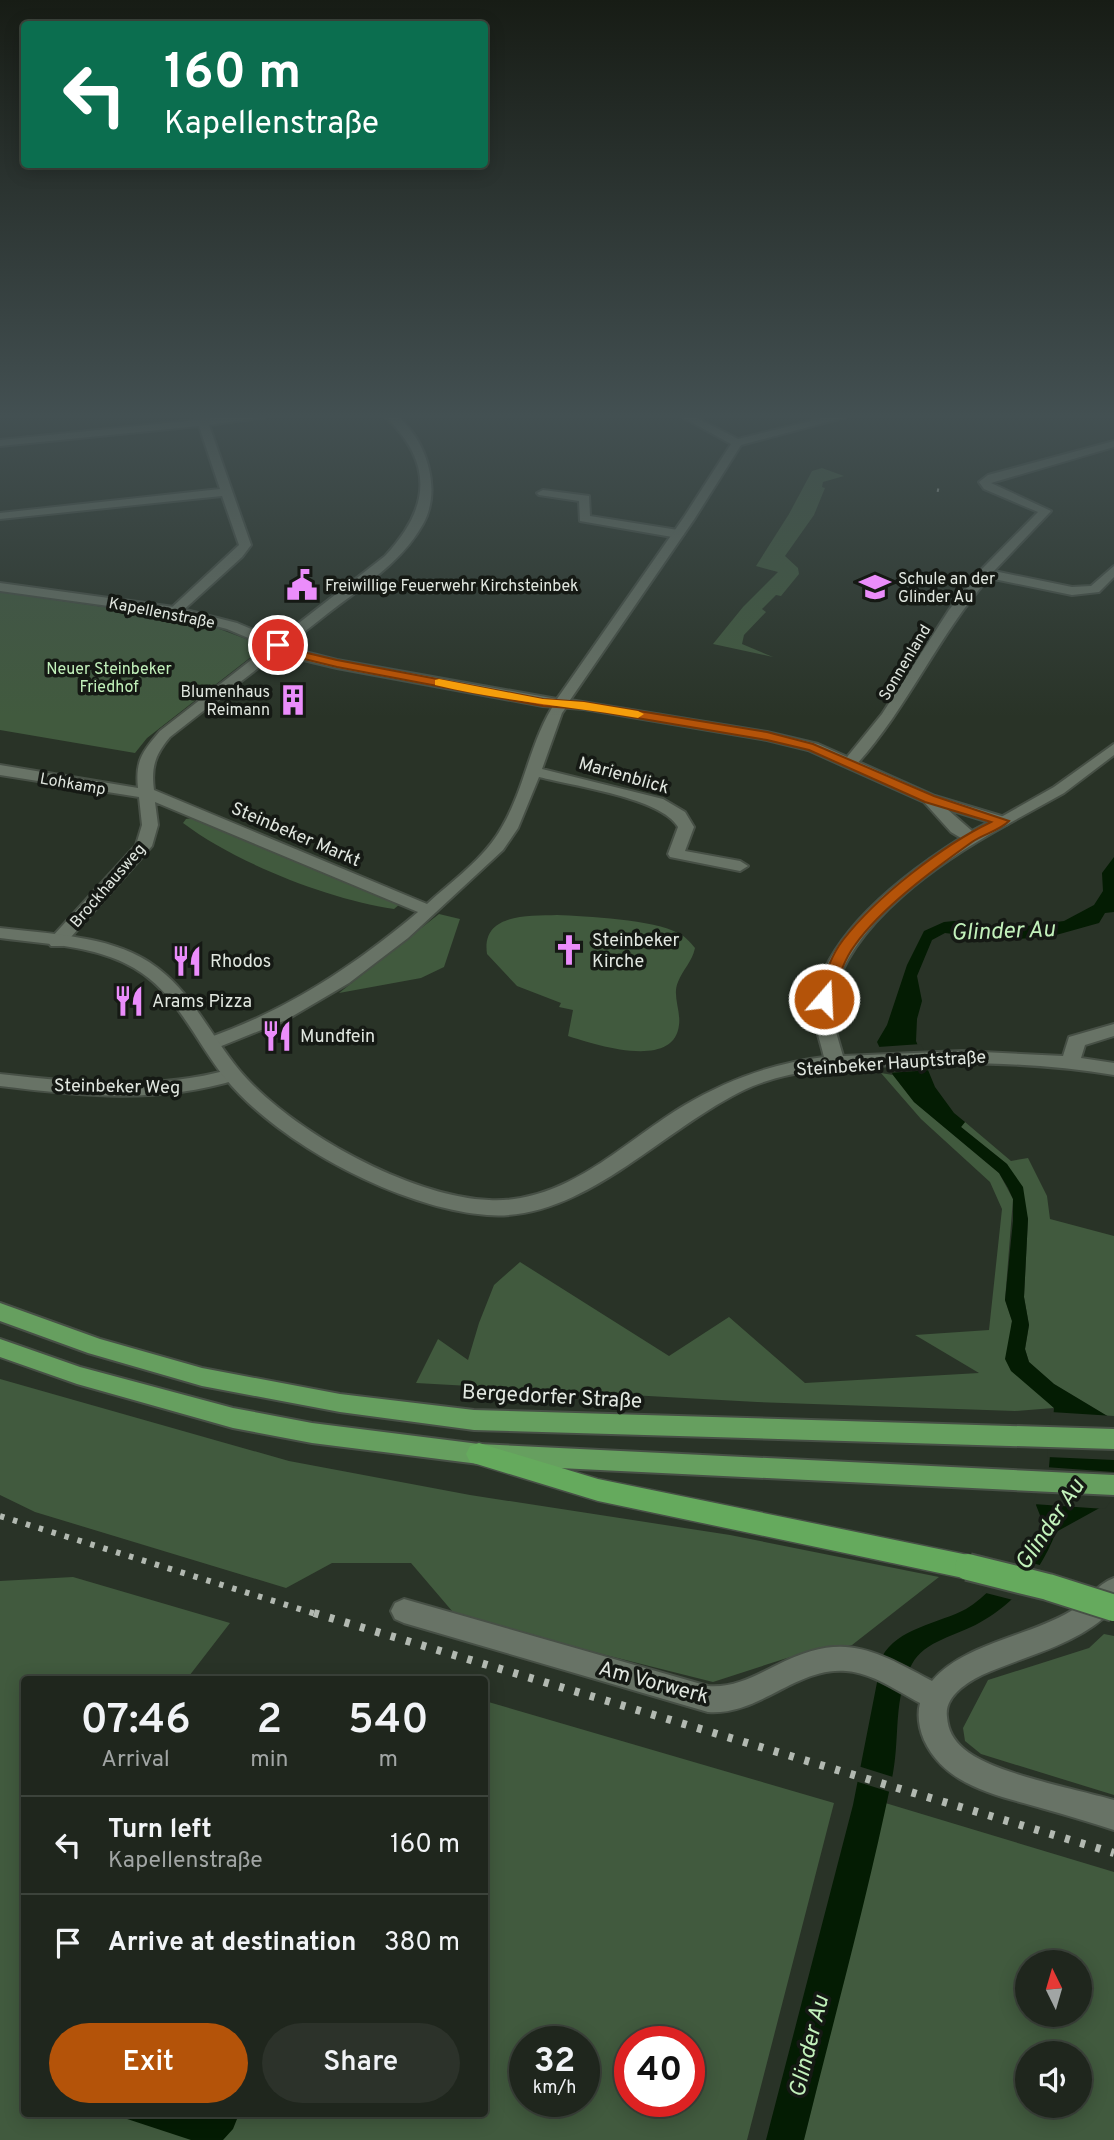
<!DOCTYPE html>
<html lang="en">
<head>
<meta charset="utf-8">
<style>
  :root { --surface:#1f261d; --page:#2c322a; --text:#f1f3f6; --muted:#a1a5a4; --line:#3c433b; --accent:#b45309 }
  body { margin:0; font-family:Overpass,sans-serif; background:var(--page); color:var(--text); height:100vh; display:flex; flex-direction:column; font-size:26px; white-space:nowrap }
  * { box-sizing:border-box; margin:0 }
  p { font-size:23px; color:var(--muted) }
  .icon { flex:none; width:38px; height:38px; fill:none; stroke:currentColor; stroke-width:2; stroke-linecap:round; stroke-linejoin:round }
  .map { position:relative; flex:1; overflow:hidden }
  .side { position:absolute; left:21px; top:1676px; width:467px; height:441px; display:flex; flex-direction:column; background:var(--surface); border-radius:7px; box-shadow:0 4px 18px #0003,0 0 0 2px var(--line) }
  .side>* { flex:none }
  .hud { position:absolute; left:21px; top:21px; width:467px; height:147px; border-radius:7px; box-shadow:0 4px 18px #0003,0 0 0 2px var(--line); background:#0b6e4f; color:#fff; overflow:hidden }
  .needle { width:46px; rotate:355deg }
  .tools { position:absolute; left:1015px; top:1950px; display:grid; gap:14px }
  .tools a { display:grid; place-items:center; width:77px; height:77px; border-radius:50%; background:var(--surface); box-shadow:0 4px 18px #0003,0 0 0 2px var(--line); font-size:35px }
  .speed { position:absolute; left:509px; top:2026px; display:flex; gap:14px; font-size:35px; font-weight:700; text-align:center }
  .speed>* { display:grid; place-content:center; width:91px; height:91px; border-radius:50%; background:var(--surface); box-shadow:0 4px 18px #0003,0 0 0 2px var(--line); line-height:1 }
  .speed small { font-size:18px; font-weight:400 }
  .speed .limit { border:10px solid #d22; background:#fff; color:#111 }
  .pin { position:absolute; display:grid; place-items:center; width:60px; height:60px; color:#fff; margin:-30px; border:4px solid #fff; border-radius:50%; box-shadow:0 2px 7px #0007 }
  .me { position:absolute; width:77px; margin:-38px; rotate:19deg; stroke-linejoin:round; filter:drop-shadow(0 0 5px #0008) }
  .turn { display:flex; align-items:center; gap:24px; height:147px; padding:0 28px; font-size:32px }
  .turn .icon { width:91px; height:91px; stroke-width:2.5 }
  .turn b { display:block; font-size:49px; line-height:60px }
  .eta { display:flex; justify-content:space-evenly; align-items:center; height:119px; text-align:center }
  .eta b { font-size:42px; font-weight:600; line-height:49px }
  .cta { display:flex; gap:14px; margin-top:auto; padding:14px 28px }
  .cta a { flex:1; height:80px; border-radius:42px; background:var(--accent); color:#fff; font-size:28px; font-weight:600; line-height:80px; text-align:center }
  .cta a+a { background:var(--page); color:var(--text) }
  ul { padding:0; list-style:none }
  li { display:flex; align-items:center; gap:21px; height:98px; padding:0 28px; border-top:2px solid var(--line) }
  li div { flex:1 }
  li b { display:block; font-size:26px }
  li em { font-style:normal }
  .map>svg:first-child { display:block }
  .green { fill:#415a3e; fill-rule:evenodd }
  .water { fill:#041c03 }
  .pier { fill:#293327 }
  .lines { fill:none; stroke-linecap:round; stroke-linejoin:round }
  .minor-casing { stroke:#475046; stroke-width:4 }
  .tertiary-casing { stroke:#475046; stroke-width:4 }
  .trunk-casing { stroke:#475046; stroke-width:4 }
  .motorway-casing { stroke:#475046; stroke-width:3 }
  .minor { fill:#687366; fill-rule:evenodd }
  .tertiary { fill:#687366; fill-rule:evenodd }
  .trunk { fill:#669f5f; fill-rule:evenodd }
  .motorway { fill:#65aa5d; fill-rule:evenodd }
  .rail-far2 { stroke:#b2b9b1; stroke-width:3.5; stroke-dasharray:2 4.5; stroke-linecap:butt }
  .rail-far1 { stroke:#b2b9b1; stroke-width:6; stroke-dasharray:4.5 9; stroke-linecap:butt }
  .rail { stroke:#b2b9b1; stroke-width:8; stroke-dasharray:5 11; stroke-linecap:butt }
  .motorway-bridge-casing { stroke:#475046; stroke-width:30; stroke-linecap:butt }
  .motorway-bridge { stroke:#65aa5d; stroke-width:26 }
  .route { fill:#b45309; stroke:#753606; stroke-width:2 }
  .slow { fill:#f59e0b }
  .labels { text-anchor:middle; stroke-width:7; stroke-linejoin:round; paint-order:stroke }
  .far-poi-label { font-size:16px; fill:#e1e7e0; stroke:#151914; text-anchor:start }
  .far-street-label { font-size:16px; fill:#e1e7e0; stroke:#151914 }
  .far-park-label { font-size:16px; fill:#c2f1bb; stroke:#151914 }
  .street-label { font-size:18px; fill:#e1e7e0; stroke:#151914 }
  .poi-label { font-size:18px; fill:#e1e7e0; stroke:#151914; text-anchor:start }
  .near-street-label { font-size:21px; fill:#e1e7e0; stroke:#151914 }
  .near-water-label { font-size:23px; font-style:italic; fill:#c2f1bb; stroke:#151914 }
</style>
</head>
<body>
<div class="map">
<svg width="1114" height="2140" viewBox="0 0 1114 2140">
  <rect width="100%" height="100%" fill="#293327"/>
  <!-- green -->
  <path class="green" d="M822,468L844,476L823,482L822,487L825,488L814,515L785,556L798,568L799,574L781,596L776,595L762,609L766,612L744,635L742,644L773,657L713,644L743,607L778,572L756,566L789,514L812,471Z
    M0,592L179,618L206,624L265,646L147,738L135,753L0,730Z
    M192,818L400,904L394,909C328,899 236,863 183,823L186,819Z
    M439,914L460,919L444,967L421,978L339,993Z
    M557,915C585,916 655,920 678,933C685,936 690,942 695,948C692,962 683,969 678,982C672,995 681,1011 679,1025C674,1071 593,1044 568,1036L573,1010L559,1007L561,1003L517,986L487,954C481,913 528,916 557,915Z
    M881,1073L893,1075L914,1102L999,1173L1013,1199L1005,1300L1012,1321L1009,1350L1036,1390L1054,1408L1015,1411L757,1402L416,1383L438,1339L468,1360L479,1323L494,1285L520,1262L669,1356L729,1317L805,1383L979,1373L915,1335L989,1330L1002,1209L990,1182L921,1119Z
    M965,1122L1011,1161L1028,1158L1047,1196L1050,1219L1114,1236V1420L1054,1384L1029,1362L1025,1349L1029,1325L1024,1297L1028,1219L1007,1164L961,1127Z
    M0,1379L289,1461L470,1495L730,1535L939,1577L852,1645L787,1658L713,1682L458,1618L411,1563H332L286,1588L35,1512L0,1495Z
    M73,1577L230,1623L186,1680H24V2114H485V1701L834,1803L747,2140H0V1581ZM525,2042H584V2102H525ZM630,2042H690V2102H630Z
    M1104,1634L1114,1636V1795L981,1754L965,1741L963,1728L988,1680L1089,1648Z
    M882,1802L1114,1872V2140H800ZM1027,1962H1080V2014H1027ZM1027,2053H1080V2105H1027Z"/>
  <!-- water -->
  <path class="water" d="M1114,857V912L1105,913L1099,923L1049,937L1002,940L945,933L932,940L917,976L922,1001L917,1019L916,1041L935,1087L954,1113L965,1122L961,1127L1007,1164L1023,1187L1028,1219L1024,1297L1029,1325L1025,1349L1029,1362L1054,1384L1114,1420V1491L1105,1505L1056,1532C1040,1573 1016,1602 979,1623C958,1635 924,1641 912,1664C893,1697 900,1736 893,1773C868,1896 834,2018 804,2140H766L853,1805L882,1657C897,1628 940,1623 966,1609C996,1591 1018,1555 1043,1530V1523L1036,1505L1049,1467L1054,1408L1011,1371L1005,1359L1012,1321L1005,1300L1013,1221V1199L1008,1188L999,1173L914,1102L893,1075L877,1042L887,1025L907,965L924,931L944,922L954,921L1003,929L1064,921L1094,905L1103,891L1102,873Z
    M112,2114H239L233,2129L223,2140H191Z"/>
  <!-- pier -->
  <path class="pier" d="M921,1044L932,1070L888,1073L878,1047Z
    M1051,1412L1114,1416V1460L1047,1457Z
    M1045,1467L1114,1472V1497L1105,1509L1033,1504Z
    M1011,1558L1044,1566L1017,1601L982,1592Z
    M858,1766L893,1777L890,1792L855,1781Z"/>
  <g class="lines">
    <defs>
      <path id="minor" d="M226,417H265L209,425L251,545L242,557L179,614L174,615L168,611L239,545L222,496L0,519V513L220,489L199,426L0,446V440Z
        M386,417H398C427,441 442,490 423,524C401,564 357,590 322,618C271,658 221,697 170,737C155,755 151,767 154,790L427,904C452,881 485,858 502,827C526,786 530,739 557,700L562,699L569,703L562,713L542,769L663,799L685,812L694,827L685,851L740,861L748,866L740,871L670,857L668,854L678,827C662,798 573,786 539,777L518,828L503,850L408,938L349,983L286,1020L219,1047H205L203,1043L205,1039C286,1011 353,967 418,912L155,802L158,825L152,846L63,946H51L48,942L51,938L136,845L142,825L139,797L0,775V765L138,788C135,760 143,751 160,731L385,556C429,509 435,465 386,417Z
        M1114,441V447L991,483L1051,511L994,571L1072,587L1091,586L1114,566V577L1099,592L1072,595L989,578C938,635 908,708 856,765H846L843,762L882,714L949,610L981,570L1038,512L984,489L979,482L988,475Z
        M543,490L589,496L590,516L678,530L684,534L678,538L580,521L579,501L539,495L537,493Z
        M1114,744V755L1064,793L1008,824L1002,826L994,821L1054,787Z
        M232,1069L239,1071L242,1075L239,1079C160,1104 81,1096 0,1086V1074C83,1083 151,1091 232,1069Z
        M1114,1578V1608C1080,1645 1026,1655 982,1675C966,1683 944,1697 947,1717C948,1730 953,1740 964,1749C991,1773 1076,1789 1114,1800V1830C1090,1822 1066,1815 1041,1808C997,1795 945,1786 924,1740C919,1728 917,1715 920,1703C897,1691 873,1673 846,1671C796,1667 759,1716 708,1712L404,1623L395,1619L391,1611L395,1603L404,1599L708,1686C733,1688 753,1677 775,1666C842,1632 869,1647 932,1681C963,1644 1030,1636 1071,1611C1087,1601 1097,1584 1114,1578Z"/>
      <path id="tertiary" d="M682,417H695L738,439L827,417H846L741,445L695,518L570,700L767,732L818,744L935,796L1008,818L1010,821L1008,824C944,859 849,922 833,998C830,1017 838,1038 843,1056L962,1051L1063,1056L1069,1037L1114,1024V1036L1085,1045L1081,1058L1114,1063V1075C1035,1062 956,1061 876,1066C835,1068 792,1070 753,1086C667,1123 585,1223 487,1215C402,1209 278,1144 225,1078C195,1041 177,993 134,968C95,945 43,944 0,938V928C48,934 107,935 149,962C191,989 209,1034 240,1071C291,1131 410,1197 489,1200C567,1204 623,1142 685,1105C729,1079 774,1063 824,1057C820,1039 811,1018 815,999C828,931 906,873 961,838L951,832L924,802L808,750L767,740L584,709L543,706L337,668L295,658L227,629L174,615L0,591V583L174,607L237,623L305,652L337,660L557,699L684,517L731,444ZM947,809L989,822L972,831Z"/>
      <path id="trunk" d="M0,1303L100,1339L202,1368L340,1394L474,1410L1114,1429V1449L474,1430L340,1412L202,1386L88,1353L0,1321Z
        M0,1339L80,1367L233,1408L312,1423L479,1444L1114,1475V1495L479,1464L312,1443L233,1428L77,1384L0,1357Z"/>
      <path id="motorway" d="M479,1443L598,1479L968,1555L978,1558L982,1567L978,1576L968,1579L598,1501L470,1462L466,1454L470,1446Z"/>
    </defs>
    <!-- minor casing -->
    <use href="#minor" class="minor-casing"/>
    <!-- tertiary casing -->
    <use href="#tertiary" class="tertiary-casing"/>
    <!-- trunk casing -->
    <use href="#trunk" class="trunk-casing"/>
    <!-- motorway casing -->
    <use href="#motorway" class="motorway-casing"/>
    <!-- minor -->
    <use href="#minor" class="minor"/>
    <!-- tertiary -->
    <use href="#tertiary" class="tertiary"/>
    <!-- trunk -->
    <use href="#trunk" class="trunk"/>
    <!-- motorway -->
    <use href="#motorway" class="motorway"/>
    <!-- rail-far2 -->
    <path class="rail-far2" d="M937,490L942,491"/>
    <!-- rail-far1 -->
    <path class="rail-far1" d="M0,1516L319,1615"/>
    <!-- rail -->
    <path class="rail" d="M314,1613L1114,1853"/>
    <defs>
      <path id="motorway-bridge" d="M968,1567L1048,1587L1114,1608"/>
    </defs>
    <!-- motorway-bridge casing -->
    <use href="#motorway-bridge" class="motorway-bridge-casing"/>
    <!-- motorway-bridge -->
    <use href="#motorway-bridge" class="motorway-bridge"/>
  </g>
  <!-- sky -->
  <linearGradient id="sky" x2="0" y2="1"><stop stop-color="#171c15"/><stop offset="0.58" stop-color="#435052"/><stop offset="1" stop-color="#435052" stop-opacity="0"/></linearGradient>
  <rect width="1114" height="717" fill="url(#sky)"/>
  <!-- route -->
  <path class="route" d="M278,641L303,652L337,660L543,699L584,702L767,732L813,744L934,796L1009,821C999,831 983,834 972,842C934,869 881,908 855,945C843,961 838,980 832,999L824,1004L817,999C824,978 830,957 843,940C876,897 943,845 991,822L925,802L809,750L767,740L584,709L543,706L337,667L296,657L274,647L272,645Z"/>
  <!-- slow -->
  <path class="slow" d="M439,679L543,699L584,702L638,711L644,714L638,718C570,706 502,701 435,685V680Z"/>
  <!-- icons -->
  <defs>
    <symbol id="civic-bare" viewBox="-9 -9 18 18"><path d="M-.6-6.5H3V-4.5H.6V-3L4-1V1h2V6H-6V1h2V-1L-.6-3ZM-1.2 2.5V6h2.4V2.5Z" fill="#eb8dfb" stroke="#151914" stroke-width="2.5" paint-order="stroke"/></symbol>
    <symbol id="school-bare" viewBox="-9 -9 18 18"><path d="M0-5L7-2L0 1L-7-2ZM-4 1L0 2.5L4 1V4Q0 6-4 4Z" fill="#eb8dfb" stroke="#151914" stroke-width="2.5" paint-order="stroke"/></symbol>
    <symbol id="building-bare" viewBox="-9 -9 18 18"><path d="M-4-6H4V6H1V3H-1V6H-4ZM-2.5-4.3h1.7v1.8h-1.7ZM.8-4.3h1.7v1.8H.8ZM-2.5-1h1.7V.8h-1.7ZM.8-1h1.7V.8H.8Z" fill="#eb8dfb" stroke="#151914" stroke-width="2.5" paint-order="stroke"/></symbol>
    <symbol id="church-bare" viewBox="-9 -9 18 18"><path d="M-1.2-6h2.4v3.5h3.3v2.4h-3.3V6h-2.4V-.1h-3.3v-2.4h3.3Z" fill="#eb8dfb" stroke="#151914" stroke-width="2.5" paint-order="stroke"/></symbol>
    <symbol id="restaurant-bare" viewBox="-9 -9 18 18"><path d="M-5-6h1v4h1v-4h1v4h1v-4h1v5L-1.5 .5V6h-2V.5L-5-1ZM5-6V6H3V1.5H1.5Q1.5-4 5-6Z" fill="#eb8dfb" stroke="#151914" stroke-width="2.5" paint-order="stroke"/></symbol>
  </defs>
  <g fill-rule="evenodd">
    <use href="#civic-bare" x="280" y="563" width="44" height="44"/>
    <use href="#school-bare" x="853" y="565" width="44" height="44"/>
    <use href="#building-bare" x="271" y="678" width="44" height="44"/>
    <use href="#church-bare" x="547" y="928" width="44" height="44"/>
    <use href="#restaurant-bare" x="165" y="939" width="44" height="44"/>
    <use href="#restaurant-bare" x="107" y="979" width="44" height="44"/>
    <use href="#restaurant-bare" x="255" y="1014" width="44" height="44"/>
  </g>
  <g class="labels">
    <!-- far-poi labels -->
    <g class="far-poi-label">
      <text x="898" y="584">Schule an der<tspan x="898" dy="18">Glinder Au</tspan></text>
      <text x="325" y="591">Freiwillige Feuerwehr Kirchsteinbek</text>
      <text x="270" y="697" text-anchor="end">Blumenhaus<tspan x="270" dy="18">Reimann</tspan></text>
    </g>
    <!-- far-street labels -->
    <g class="far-street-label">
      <text transform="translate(162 612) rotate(11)" y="6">Kapellenstraße</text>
      <text transform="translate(904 662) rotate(-59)" y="6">Sonnenland</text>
      <text transform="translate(73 783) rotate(10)" y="6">Lohkamp</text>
      <text transform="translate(107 885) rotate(-49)" y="6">Brockhausweg</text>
    </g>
    <!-- far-park labels -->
    <g class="far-park-label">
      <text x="109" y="674">Neuer Steinbeker<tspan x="109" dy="18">Friedhof</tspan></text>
    </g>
    <!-- street labels -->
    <g class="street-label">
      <text transform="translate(624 775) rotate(16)" y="6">Marienblick</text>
      <text transform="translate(296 834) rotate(23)" y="6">Steinbeker Markt</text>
      <text transform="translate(891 1063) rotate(-4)" y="6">Steinbeker Hauptstraße</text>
      <text transform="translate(117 1086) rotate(1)" y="6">Steinbeker Weg</text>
    </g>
    <!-- poi labels -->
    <g class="poi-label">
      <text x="592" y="946">Steinbeker<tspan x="592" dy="21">Kirche</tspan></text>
      <text x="210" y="967">Rhodos</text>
      <text x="152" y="1007">Arams Pizza</text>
      <text x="300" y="1042">Mundfein</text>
    </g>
    <!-- near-street labels -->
    <g class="near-street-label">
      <text transform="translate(552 1396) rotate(3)" y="7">Bergedorfer Straße</text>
      <text transform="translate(654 1682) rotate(15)" y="7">Am Vorwerk</text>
    </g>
    <!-- near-water labels -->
    <g class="near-water-label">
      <text transform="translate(1003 930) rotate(-2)" y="8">Glinder Au</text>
      <text transform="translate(1049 1524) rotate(-56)" y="8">Glinder Au</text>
      <text transform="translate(808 2046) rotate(-76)" y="8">Glinder Au</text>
    </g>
  </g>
</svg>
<div class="tools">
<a><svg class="needle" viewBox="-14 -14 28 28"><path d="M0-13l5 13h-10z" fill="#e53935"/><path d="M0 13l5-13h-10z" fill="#a1a5a4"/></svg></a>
<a><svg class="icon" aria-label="sound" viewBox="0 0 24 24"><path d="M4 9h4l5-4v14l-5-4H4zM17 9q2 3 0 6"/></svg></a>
</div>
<div class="speed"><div>32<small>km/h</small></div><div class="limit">40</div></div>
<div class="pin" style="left:278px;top:645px;background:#d93025"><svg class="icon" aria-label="arrive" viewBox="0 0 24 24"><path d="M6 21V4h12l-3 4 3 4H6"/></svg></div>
<svg class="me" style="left:824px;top:999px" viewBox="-20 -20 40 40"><circle r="17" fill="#b45309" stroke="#fff" stroke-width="3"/><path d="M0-11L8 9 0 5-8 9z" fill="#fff"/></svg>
<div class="hud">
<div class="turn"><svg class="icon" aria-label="left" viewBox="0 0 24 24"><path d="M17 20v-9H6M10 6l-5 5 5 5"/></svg><div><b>160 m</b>Kapellenstraße</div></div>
</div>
<section class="side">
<div class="eta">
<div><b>07:46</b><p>Arrival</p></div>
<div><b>2</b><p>min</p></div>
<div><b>540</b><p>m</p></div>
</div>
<ul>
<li><svg class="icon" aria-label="left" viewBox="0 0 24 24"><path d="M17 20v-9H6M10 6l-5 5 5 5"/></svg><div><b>Turn left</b><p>Kapellenstraße</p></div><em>160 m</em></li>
<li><svg class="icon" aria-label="arrive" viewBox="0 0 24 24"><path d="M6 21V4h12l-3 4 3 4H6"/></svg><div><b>Arrive at destination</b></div><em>380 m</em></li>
</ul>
<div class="cta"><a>Exit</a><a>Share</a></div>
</section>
</div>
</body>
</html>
